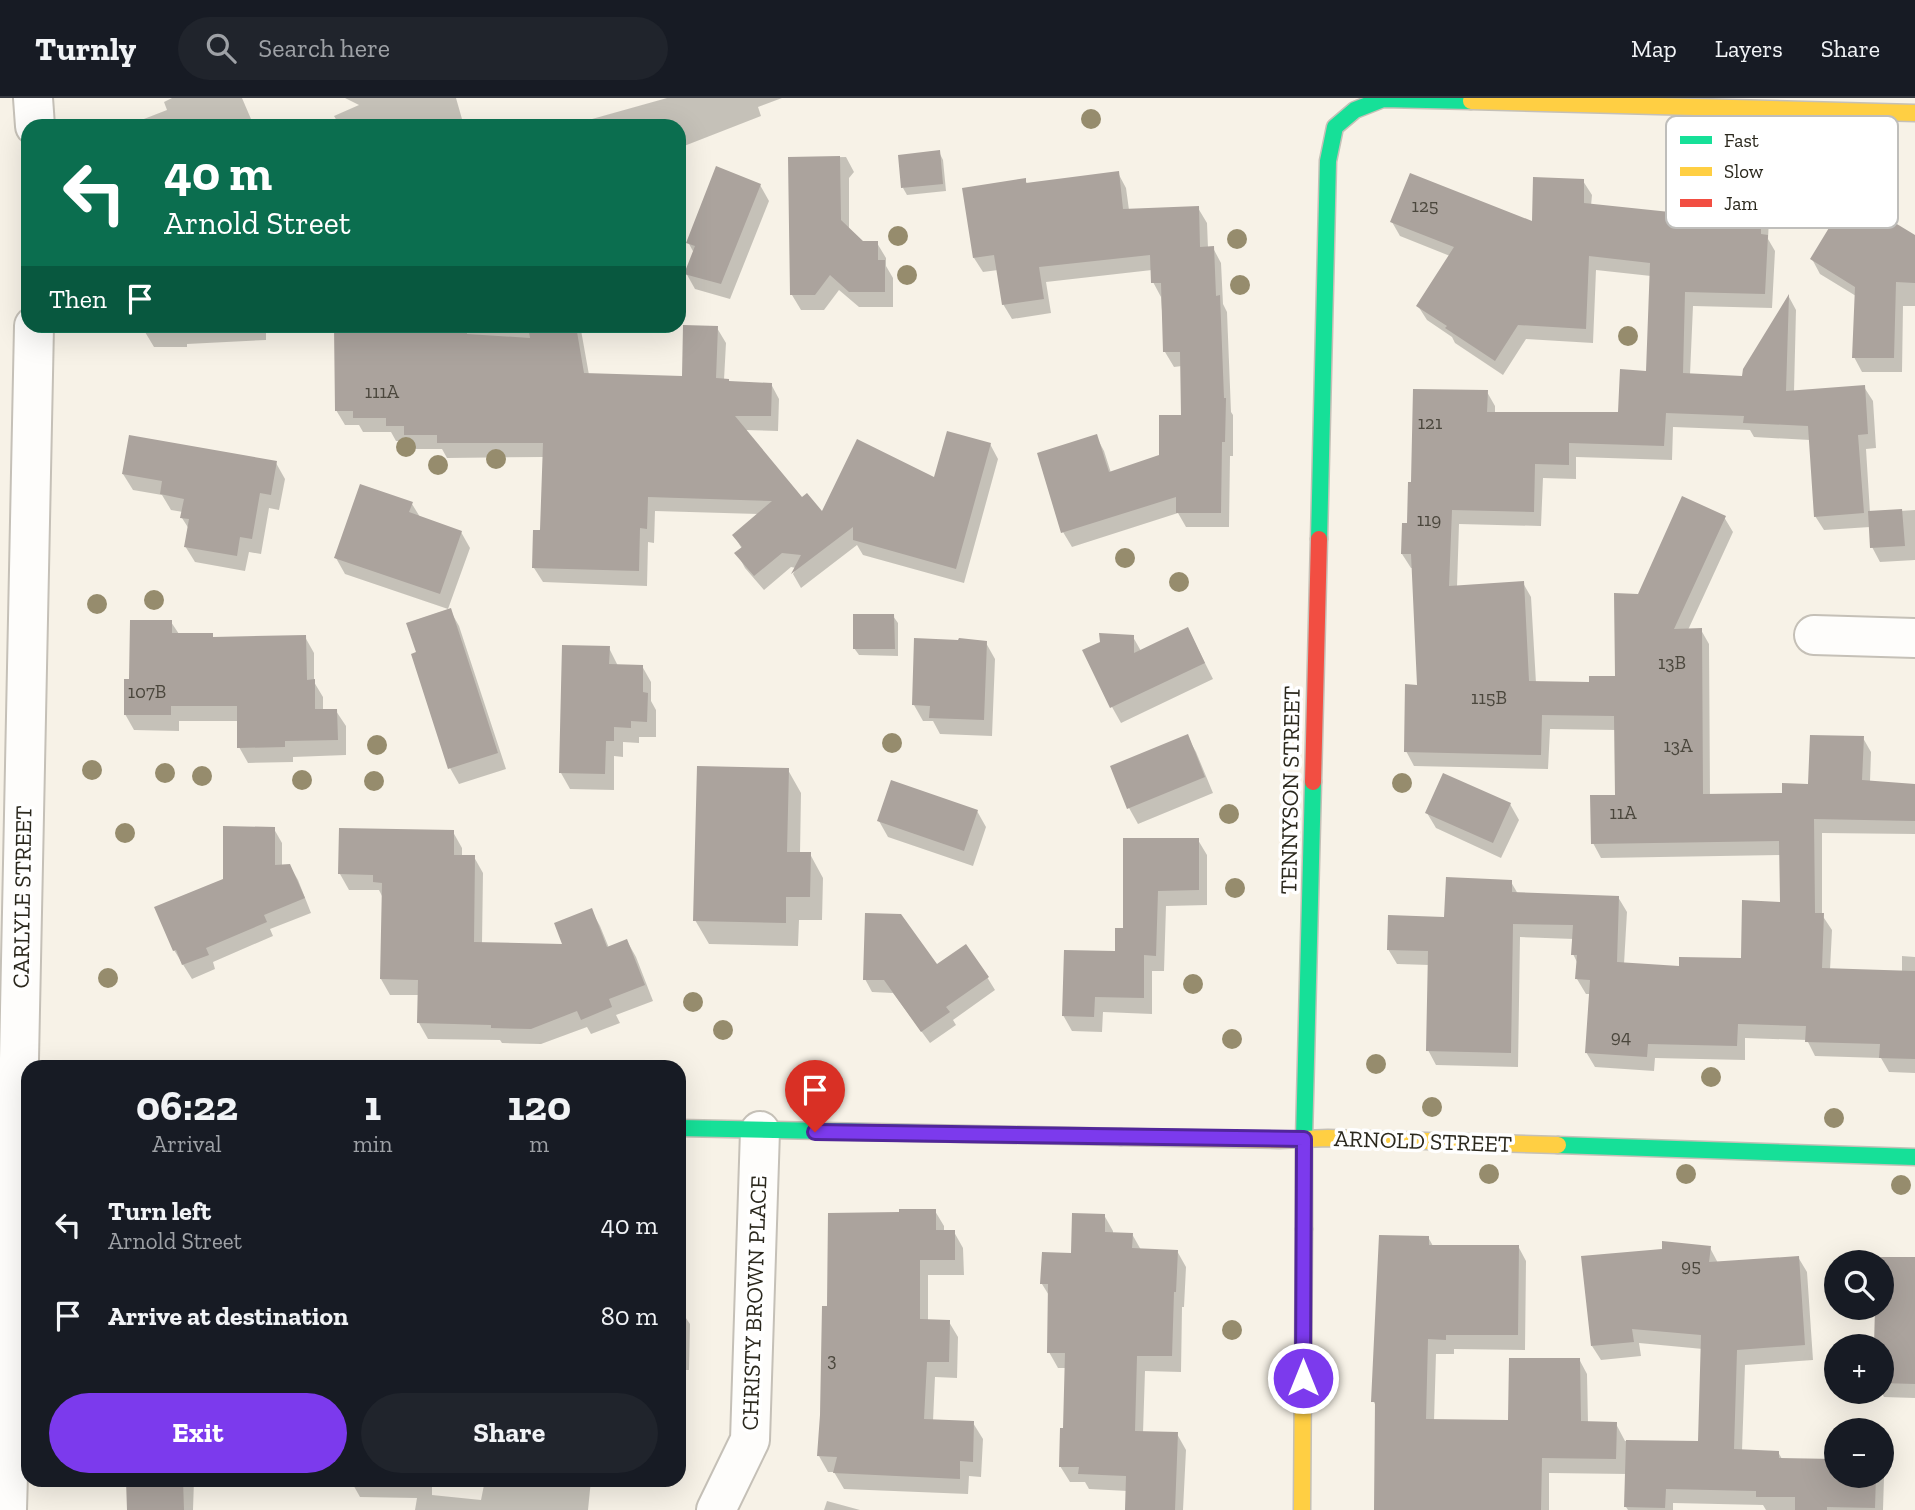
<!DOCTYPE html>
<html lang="en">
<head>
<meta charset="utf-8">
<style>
  :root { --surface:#171b24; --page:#20242c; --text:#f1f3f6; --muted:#9ea1a6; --line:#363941; --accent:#7c3aed }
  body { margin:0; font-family:"Zilla Slab",serif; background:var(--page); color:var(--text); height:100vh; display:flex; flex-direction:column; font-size:26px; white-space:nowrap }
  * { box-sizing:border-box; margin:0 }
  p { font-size:23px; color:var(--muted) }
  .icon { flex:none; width:38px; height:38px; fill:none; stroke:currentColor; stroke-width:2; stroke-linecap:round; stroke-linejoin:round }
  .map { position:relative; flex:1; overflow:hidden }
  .drawer { position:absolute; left:21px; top:962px; width:665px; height:427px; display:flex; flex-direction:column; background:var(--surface); border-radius:21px; box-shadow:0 7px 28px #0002 }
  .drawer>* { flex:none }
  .top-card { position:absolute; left:21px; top:21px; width:665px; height:214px; border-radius:21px; box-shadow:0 7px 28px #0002; background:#0b6e4f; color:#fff; overflow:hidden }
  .buttons { position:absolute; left:1824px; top:1152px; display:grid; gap:14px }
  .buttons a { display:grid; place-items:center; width:70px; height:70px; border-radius:50%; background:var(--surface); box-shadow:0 7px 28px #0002; font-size:35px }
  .pin { position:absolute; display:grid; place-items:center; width:60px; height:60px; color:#fff; margin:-72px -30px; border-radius:50% 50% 50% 0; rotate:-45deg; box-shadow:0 0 7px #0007 }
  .pin .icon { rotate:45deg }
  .me { position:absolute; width:77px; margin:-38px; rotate:0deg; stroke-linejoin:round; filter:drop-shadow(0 0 5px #0008) }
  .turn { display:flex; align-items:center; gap:24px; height:147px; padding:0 28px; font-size:32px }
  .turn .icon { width:91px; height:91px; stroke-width:2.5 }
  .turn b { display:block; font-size:49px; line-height:60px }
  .then { display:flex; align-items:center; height:66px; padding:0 28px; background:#0003; gap:14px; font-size:26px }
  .eta { display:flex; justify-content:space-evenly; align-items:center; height:119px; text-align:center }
  .eta b { font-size:42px; font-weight:800; line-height:49px }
  .button { display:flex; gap:14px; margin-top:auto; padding:14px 28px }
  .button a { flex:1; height:80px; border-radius:42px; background:var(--accent); color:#fff; font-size:28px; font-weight:800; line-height:80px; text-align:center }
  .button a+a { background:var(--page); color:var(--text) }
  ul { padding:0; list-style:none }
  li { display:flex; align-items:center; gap:21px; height:91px; padding:0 28px }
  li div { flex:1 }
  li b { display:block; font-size:26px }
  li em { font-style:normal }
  header { display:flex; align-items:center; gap:42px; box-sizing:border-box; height:98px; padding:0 35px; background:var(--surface); border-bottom:2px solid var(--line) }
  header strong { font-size:33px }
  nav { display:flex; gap:38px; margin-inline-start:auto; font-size:24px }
  .search { width:490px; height:63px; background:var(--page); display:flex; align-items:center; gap:18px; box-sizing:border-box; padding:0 24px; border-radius:38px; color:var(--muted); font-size:26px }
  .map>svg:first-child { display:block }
  .shadow { fill:#0003 }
  .building { fill:#aba39d }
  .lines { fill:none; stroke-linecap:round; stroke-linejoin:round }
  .street-casing { stroke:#c5c0b7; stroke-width:42 }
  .fast-casing { stroke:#c5c0b7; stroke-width:19 }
  .slow-casing { stroke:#c5c0b7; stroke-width:19 }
  .jam-casing { stroke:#c5c0b7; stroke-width:19 }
  .street { stroke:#fefdfb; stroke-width:38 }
  .fast { stroke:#16e098; stroke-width:16 }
  .slow { stroke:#ffcf43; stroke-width:16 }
  .jam { stroke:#f24e42; stroke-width:16 }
  .tree { fill:#968c6d }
  .route-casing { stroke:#51269a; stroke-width:18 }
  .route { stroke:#7c3aed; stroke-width:12 }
  .labels { text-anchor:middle; stroke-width:7; stroke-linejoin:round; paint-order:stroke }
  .number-label { font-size:19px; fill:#4b473d }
  .street-label { font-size:23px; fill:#2b281d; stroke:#fff }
  .key { fill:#fff; stroke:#bfbebb; stroke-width:2 }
  .key-label { font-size:19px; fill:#2b281d }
</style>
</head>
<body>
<header>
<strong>Turnly</strong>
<div class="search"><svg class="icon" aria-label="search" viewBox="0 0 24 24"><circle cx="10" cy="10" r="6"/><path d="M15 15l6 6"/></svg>Search here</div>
<nav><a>Map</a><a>Layers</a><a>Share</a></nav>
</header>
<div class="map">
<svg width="1915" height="1412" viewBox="0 0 1915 1412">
  <rect width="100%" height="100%" fill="#f7f2e7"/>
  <!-- shadow -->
  <path class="shadow" d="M172,0H242L254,28H131V26L167,12L164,4Z
    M345,0H456L464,28H340L334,18L359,7Z
    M667,0H782L758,9L761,18L679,50V28H593L592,21Z
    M939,54L943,62L946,93L907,97L903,90Z
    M846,59L854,74L849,80V132L862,145H877L886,160V168L893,180V209H859L839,192L824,212H801L792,197L790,60Z
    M1118,75L1126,90L1129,112L1198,110L1207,125L1208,150H1213L1221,165L1223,206L1227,214L1231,314L1233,317V358H1230L1229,429H1186L1178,415L1072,449L1063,434L1096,338L1104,353L1111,375L1160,358L1182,319V268L1174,269L1165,254L1161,199L1153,184L1152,172L1046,184L1051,215L1012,221L1003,206L998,172L983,174L974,160L1025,82L1028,87Z
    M1583,83L1592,97L1591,108L1709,120L1760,107L1769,121L1768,141L1775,153L1772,210L1693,208L1690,277L1744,279L1789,199L1796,212L1794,294L1864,289L1873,303L1876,350L1866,351L1870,415L1915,412V462L1880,464L1872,449L1870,429L1824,432L1815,418L1810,342L1754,339L1750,332L1673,329L1672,362L1576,359V381L1543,380L1541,428L1459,426L1457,489L1523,485L1531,499L1536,585L1591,586L1617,580L1639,498L1724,419L1733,434L1688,532H1701L1709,546L1710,698L1784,696L1810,687L1863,640L1871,654L1870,684L1915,687V736L1822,735V817L1832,832L1830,872L1902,874V858L1915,859V975L1889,974L1881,960L1815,958L1807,942L1745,940V962L1655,960L1654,973L1595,969L1586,954L1591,896H1586L1577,881L1578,866L1573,856L1574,841L1520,839L1518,969L1436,967L1428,952L1429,867L1397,866L1388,851L1511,784L1518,796L1618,799L1627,814L1624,866L1680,870L1742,862L1782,806L1781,757L1601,760L1593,745L1617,698L1616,632L1550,631L1548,671L1414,668L1406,653L1419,588L1413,470H1411L1402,456L1409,426L1487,294L1495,308V315L1620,316L1648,275L1651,178L1596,172L1593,245L1526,241L1503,277L1455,245L1452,239L1427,222L1418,208L1450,158L1400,138L1392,124L1534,126Z
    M760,87L769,103L730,201L695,191L686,175L694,155L688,144Z
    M1915,137V208H1903L1902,274H1862L1854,259L1856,198L1820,176L1812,161Z
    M146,228H266V242L187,246V249H154L145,234Z
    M396,228H579L581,232L589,277L683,280L717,230L726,245L724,282L730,285L771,286L779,301L778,333L745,332L802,401L822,416L935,382L990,346L998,361L964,485L863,457L857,447L801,490L793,476L796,470L791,469L764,492L745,470L737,455L742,451L734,437L758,416L655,413L654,445L648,444L647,488L543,484L534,470L542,434L544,359L447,360L442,351H414L409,343H396L391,334H363L359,327H345L336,312L401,279Z
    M276,365L285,381L279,412L269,410L261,456L249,454L245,473L195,464L185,448L189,431L182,420L183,414L171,412L162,397L133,392L123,376Z
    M412,406L420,419L461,434L470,450L448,511L345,476L336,460Z
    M450,512L459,528L506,671L459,686L450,670L418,555Z
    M893,518L898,525V558L859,557L854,550Z
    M171,524L179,536L212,537L214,541L305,539L314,555V584L323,599V613H336L346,628V657L293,659V664L248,665L239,649V623H179V633L134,632L125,616L131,583Z
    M1188,531L1213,581L1121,625L1112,609L1133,539L1141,553Z
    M986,545L995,561L992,638L940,636L933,623H923L914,607Z
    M609,550L618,568H642L651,584V603L656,612V639H639V645L623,644V659L614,658V692L570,691L561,675Z
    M1187,638L1196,654L1213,695L1138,726L1129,710L1112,669Z
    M788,672L801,695L800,756H810L823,780L822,822H799L798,848L709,846L695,822Z
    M1510,706L1519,722L1501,760L1436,730L1427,715Z
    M977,713L986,729L973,768L888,739L879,723Z
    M274,731L282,745V769L290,768L298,782L311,815L270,831L273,838L213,864L215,871L192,881L174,852L225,782Z
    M453,734L462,750V759H474L483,775L482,846L565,847L591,812L600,828L609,850L627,843L636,859L653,903L616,917L620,925L591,936L587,929L541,946L502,945L500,942L428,941L419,925V897H390L381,881L383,800L379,792H349L340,776Z
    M1198,742L1207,757V807L1166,808L1164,873H1152V916L1103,914L1102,934L1072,933L1063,917L1116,855L1125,832Z
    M937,869L987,879L995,892L953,922L956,927L930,945L893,895L872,894L865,881Z
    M935,1113L944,1128V1134H954L963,1150L964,1177H928V1223L949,1224L958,1239L957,1280L935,1279L933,1323L973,1325L983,1341L981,1379L969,1378L968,1396L844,1391L834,1374H828L819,1358L829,1210L901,1116Z
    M1104,1117L1113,1133V1136H1132L1141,1152L1177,1153L1186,1169L1184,1209H1182L1181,1274L1145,1273L1143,1335L1177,1336L1186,1352L1183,1412H1127L1128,1393L1089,1391L1085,1384H1070L1060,1368L1065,1332L1067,1270H1058L1049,1254L1050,1199L1042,1186L1073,1156Z
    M1428,1139L1433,1148H1518L1526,1163L1525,1252L1454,1251V1256H1436L1434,1323L1509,1324L1579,1261L1587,1276L1588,1325L1616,1326L1625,1343L1700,1345L1703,1251L1639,1245L1641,1258L1601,1262L1592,1248L1710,1150L1718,1165L1798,1159L1807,1174L1813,1262L1745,1267L1742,1353L1778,1354L1782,1361L1836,1377H1881V1374L1884,1379L1883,1412H1766L1763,1407L1673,1405V1412H1628L1626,1409L1627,1376L1549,1375V1412H1376L1377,1309L1373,1303Z
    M679,1141L686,1153L685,1167L679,1173Z
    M1915,1161V1300L1884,1299L1881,1293V1209Z
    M679,1210L690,1226L689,1272H680L681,1306L679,1307Z
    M128,1382H194L193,1412H128Z
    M432,1382V1397L481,1402L485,1382H591L588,1412H415L417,1400L360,1399L351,1383Z
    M827,1403L860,1412H824Z"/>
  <!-- building -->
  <path class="building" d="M940,52L943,86L901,90L898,57Z
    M840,58L841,122L863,143H878V162H885V194H849L830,177L815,197H790L788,59Z
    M716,68L761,86L721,186L684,176L695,148L686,145Z
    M1119,73L1123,111L1199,108L1200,149L1214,148L1216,198L1220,197L1224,300H1226L1225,344H1222L1221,415H1176V399L1061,435L1037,355L1097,336L1109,374L1159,357V317H1181L1180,254H1163L1161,185H1151L1150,157L1039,169L1044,201L1002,207L994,157L973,160L962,90L1026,80V85Z
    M1410,75L1532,123L1533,79L1584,81V105L1708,118V103L1761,105V136L1768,137L1765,196L1685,194L1683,275L1742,278L1743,271L1789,196L1786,293L1865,287L1868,336L1858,337L1864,415L1814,419L1808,328L1743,325L1744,318L1666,315L1664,348L1569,345V367L1535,366L1534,414L1452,412L1449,488L1524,483L1529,583L1589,584V578H1615L1614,495L1638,496L1682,398L1726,418L1674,531L1702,530L1703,696L1782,695V685L1808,686L1810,637L1864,638L1862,682L1915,686V723L1814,721L1815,815H1824L1822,870L1915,873V961L1879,960L1880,946L1805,944L1806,928L1738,926L1737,948L1648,946L1647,959L1585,955L1590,882L1575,881L1577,857H1571L1573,827L1513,826L1511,955L1426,953L1428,853L1387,852L1388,817L1444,819L1446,779L1512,782V794L1619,798L1617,864L1679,868V859L1741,860L1742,802L1780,804L1779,743L1591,746L1590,697H1615L1614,618L1542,617L1541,657L1404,654L1405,586L1417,587L1411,456H1401L1402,425H1407L1408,384H1411L1413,291L1488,292L1487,314H1618L1620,271L1646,273L1650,165L1589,158L1586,231L1518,227L1495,263L1445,230L1447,228L1416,208L1454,149L1390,124Z
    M1849,97L1915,137V185L1896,184L1894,260H1852L1855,189L1810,161Z
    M683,227L718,228L716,280L729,281V283L772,285L771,318H735L802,399L807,395L822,413L857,341L934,379L947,333L991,345L956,471L853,442V429L791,476L801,457L782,455L754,478L734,455L742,449L732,437L772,403L648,399L647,431L640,430L639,473L532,470L533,432H540L543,345H437V337H404V328H386V320H353V313H335L334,228H467V236L530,240L528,228H576L584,275L682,278Z
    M129,337L277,363L271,397L260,395L252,441L240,439L237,458L184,449L189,421L180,420L184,401L160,396L162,383L122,376Z
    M360,386L413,404L409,414L462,433L440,496L334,460Z
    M1902,411L1905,448L1870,450L1868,413Z
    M451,510L498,655L448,671L411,556L416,554L406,525Z
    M853,516H894L895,551H853Z
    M130,522H172V535H213V539L306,537L307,582L315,581V611H337L338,642L285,643V649L237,650V608H171V617H124V581H129Z
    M1188,529L1205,565L1110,610L1082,552L1100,544L1099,535L1134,537V555Z
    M914,540L958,542L959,540L987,543L984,622L929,620L930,608L912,607Z
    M562,547L610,548L609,566L643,567V594L648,595L647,624L631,623V630L614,629V643H606L605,676L559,675Z
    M1188,636L1205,679L1127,711L1110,668Z
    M697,668L789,670L787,754H811L810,799H786V825L693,823Z
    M1443,675L1511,705L1493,745L1425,715Z
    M891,682L978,712L964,753L877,723Z
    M223,728L275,729V767L290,766L305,800L264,817L267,824L206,850L209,857L182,867L176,852L173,853L154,809L223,781Z
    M339,730L454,732V757H475L474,844L562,846L554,825L592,810L607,849L627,841L645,887L609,901L612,909L581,922L577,913L531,931L491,930V927L417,925L418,882L380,881L382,785L373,784V777L338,776Z
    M1123,740H1199V792L1158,793L1156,858L1144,857V900L1095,899L1094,919L1062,918L1064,852L1115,853V830H1123Z
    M865,815L901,816L937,866L966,846L989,879L946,909L950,914L921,934L884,882H863Z
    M899,1111H936V1132H955V1162H920V1221L950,1222L949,1264H927L924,1321L974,1323L973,1364L960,1363V1381L833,1375L837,1359L817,1358L820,1317L822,1208H827L828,1115L899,1114Z
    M1072,1115L1105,1116V1134L1133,1135L1132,1150L1178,1152L1176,1194H1174L1172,1258H1137L1135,1333L1178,1334L1175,1412H1125L1126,1378L1078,1376L1079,1369H1059L1060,1330H1063L1065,1255H1047L1048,1186H1040L1042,1154L1071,1155Z
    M1379,1137L1429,1138V1147H1519L1518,1237H1446V1242L1428,1241L1426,1321L1508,1322L1509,1260H1580L1581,1323L1617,1324L1616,1361L1542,1360L1541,1412H1374L1375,1304H1371Z
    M1662,1143L1711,1148L1709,1164L1799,1158L1805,1247L1737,1252L1734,1351L1779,1353V1360L1836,1361V1377H1876L1875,1410L1827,1409V1412H1795V1399H1756V1393L1666,1391L1665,1410L1624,1409L1626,1342L1698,1343L1701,1237L1632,1231L1634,1244L1591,1248L1581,1158L1662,1151Z
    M1878,1159H1915V1286L1881,1285V1248H1874L1875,1209H1881V1164H1878Z
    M126,1382H183L184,1412H127Z"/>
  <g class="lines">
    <defs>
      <path id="street" d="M33,0L35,28
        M1814,537L1915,540
        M7,1412L18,1010L34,228
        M716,1412L750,1342L760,1033"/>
      <path id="fast" d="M1319,441L1328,63L1335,29L1355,12L1383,1L1471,3
        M679,1030L1121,1039
        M1558,1047L1915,1059
        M1304,1131V1041L1313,684"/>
      <path id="slow" d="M1471,3L1915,15
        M1121,1039L1279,1042L1328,1040L1558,1047
        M1302,1412L1304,1131"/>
      <path id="jam" d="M1313,684L1319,441"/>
    </defs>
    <!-- street casing -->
    <use href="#street" class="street-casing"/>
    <!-- fast casing -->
    <use href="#fast" class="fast-casing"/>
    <!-- slow casing -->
    <use href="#slow" class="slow-casing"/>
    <!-- jam casing -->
    <use href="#jam" class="jam-casing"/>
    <!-- street -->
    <use href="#street" class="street"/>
    <!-- fast -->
    <use href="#fast" class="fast"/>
    <!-- slow -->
    <use href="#slow" class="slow"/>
    <!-- jam -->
    <use href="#jam" class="jam"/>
  </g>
  <!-- trees -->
  <g class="tree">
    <circle cx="1091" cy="21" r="10"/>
    <circle cx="898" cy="138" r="10"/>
    <circle cx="1237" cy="141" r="10"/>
    <circle cx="907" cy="177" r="10"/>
    <circle cx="1240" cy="187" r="10"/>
    <circle cx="1628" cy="238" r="10"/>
    <circle cx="406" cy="349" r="10"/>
    <circle cx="496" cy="361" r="10"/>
    <circle cx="438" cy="367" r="10"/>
    <circle cx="1125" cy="460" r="10"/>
    <circle cx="1179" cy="484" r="10"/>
    <circle cx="154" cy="502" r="10"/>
    <circle cx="97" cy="506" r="10"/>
    <circle cx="892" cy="645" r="10"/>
    <circle cx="377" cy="647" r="10"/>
    <circle cx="92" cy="672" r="10"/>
    <circle cx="165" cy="675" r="10"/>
    <circle cx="202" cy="678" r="10"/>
    <circle cx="302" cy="682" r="10"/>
    <circle cx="374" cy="683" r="10"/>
    <circle cx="1402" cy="685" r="10"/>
    <circle cx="1229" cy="716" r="10"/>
    <circle cx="125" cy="735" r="10"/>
    <circle cx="1235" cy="790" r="10"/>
    <circle cx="108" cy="880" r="10"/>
    <circle cx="1193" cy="886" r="10"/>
    <circle cx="693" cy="904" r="10"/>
    <circle cx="723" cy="932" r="10"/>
    <circle cx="1232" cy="941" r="10"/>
    <circle cx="1376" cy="966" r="10"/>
    <circle cx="1711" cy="979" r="10"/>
    <circle cx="1432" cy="1009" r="10"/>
    <circle cx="1834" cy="1020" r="10"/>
    <circle cx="1489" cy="1076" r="10"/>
    <circle cx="1686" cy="1076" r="10"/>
    <circle cx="1901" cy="1087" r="10"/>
    <circle cx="1232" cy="1232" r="10"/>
  </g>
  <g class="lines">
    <defs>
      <path id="route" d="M815,1034L1304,1041L1303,1280"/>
    </defs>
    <!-- route casing -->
    <use href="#route" class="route-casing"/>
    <!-- route -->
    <use href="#route" class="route"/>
  </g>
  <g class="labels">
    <!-- number labels -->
    <g class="number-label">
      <text x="1425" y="114">125</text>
      <text x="382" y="300">111A</text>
      <text x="1430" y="331">121</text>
      <text x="1429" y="428">119</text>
      <text x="1672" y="571">13B</text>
      <text x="147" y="600">107B</text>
      <text x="1489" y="606">115B</text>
      <text x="1678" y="654">13A</text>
      <text x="1623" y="721">11A</text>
      <text x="1621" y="945">94</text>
      <text x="1691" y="1174">95</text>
      <text x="832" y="1268">3</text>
    </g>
    <!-- street labels -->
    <g class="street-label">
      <text transform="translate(1290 692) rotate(-89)" y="8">TENNYSON STREET</text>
      <text transform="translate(22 799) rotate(-89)" y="8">CARLYLE STREET</text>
      <text transform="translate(1423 1043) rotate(2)" y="8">ARNOLD STREET</text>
      <text transform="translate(754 1205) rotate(-88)" y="8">CHRISTY BROWN PLACE</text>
    </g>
  </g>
  <!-- legend -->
  <rect x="1666" y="18" width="232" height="112" rx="10" class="key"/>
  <rect x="1680" y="38" width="32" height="8" fill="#16e098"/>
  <rect x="1680" y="69" width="32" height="9" fill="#ffcf43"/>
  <rect x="1680" y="101" width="32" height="8" fill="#f24e42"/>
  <g class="key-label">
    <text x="1724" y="49">Fast</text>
    <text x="1724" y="80">Slow</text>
    <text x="1724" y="112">Jam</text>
  </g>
</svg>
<div class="buttons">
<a><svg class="icon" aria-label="search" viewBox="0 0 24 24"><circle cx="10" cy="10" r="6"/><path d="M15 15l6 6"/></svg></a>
<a>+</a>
<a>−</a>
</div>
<div class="pin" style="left:815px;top:1034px;background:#d93025"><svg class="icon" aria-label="arrive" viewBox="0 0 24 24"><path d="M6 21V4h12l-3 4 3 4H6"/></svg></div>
<svg class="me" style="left:1303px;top:1280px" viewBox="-20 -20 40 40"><circle r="17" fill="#7c3aed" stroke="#fff" stroke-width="3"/><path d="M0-11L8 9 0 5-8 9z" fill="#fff"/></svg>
<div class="top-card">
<div class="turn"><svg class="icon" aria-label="left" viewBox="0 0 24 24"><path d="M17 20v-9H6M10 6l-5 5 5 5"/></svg><div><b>40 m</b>Arnold Street</div></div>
<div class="then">Then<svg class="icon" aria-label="arrive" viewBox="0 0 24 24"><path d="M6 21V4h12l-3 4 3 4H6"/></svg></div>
</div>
<section class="drawer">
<div class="eta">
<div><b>06:22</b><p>Arrival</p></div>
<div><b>1</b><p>min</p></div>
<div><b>120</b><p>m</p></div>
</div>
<ul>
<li><svg class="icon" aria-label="left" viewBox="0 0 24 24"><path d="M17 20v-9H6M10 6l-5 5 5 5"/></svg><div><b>Turn left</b><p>Arnold Street</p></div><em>40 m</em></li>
<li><svg class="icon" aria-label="arrive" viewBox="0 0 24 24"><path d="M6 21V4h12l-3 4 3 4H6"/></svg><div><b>Arrive at destination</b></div><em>80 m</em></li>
</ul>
<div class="button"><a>Exit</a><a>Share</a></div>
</section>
</div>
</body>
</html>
